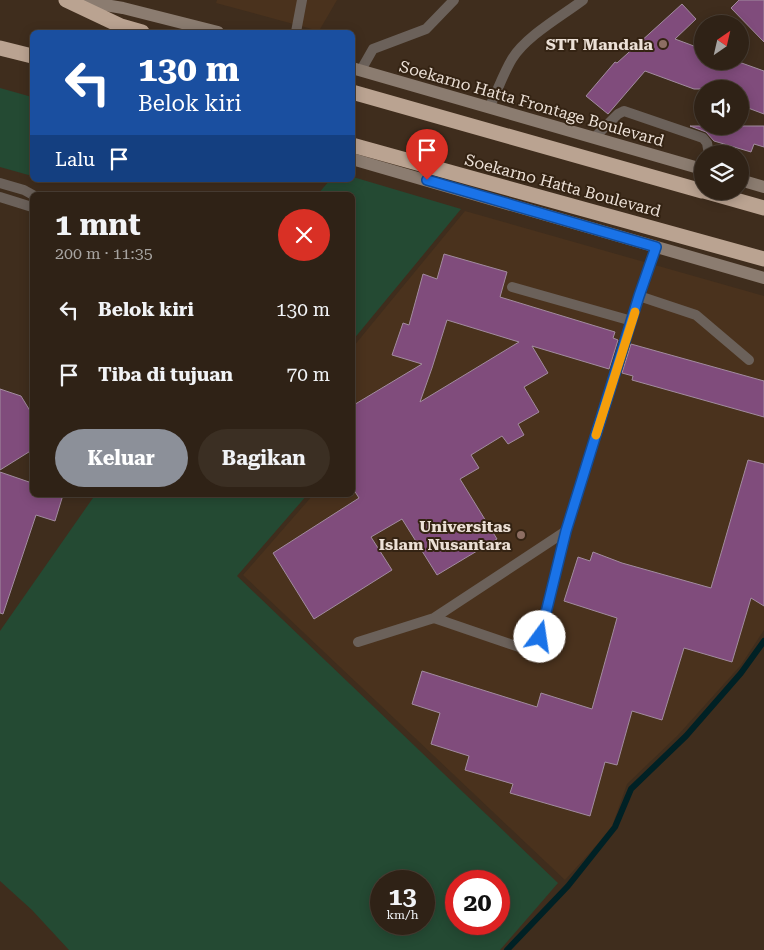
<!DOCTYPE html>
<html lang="id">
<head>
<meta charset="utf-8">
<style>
  :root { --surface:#2f2216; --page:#3b2f23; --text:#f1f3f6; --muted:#a7a4a1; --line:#4a3f35; --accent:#8c9099 }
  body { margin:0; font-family:"Roboto Serif",serif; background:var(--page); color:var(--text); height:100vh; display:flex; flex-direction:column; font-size:19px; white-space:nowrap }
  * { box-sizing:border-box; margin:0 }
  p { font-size:16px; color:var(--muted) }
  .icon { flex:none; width:28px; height:28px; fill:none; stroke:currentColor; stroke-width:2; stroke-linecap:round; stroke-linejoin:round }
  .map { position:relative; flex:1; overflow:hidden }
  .sheet { position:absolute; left:30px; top:192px; width:325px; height:305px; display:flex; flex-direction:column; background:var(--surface); border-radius:8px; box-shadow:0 2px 12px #0003,0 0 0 1px var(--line) }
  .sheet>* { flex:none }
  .banner { position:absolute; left:30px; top:30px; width:325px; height:152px; border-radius:8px; box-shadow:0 2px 12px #0003,0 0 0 1px var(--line); background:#1a4fa0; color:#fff; overflow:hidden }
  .needle { width:32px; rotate:34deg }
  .fabs { position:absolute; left:694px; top:15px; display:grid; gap:10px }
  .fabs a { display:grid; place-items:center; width:55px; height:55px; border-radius:50%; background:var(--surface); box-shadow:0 2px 12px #0003,0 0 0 1px var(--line); font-size:25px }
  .speed { position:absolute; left:370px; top:870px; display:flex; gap:10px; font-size:25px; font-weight:700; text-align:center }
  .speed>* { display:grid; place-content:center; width:65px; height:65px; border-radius:50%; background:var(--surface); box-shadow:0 2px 12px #0003,0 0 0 1px var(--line); line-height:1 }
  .speed small { font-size:12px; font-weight:400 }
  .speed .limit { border:8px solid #d22; background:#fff; color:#111 }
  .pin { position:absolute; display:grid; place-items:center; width:42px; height:42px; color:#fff; margin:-51px -21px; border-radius:50% 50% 50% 0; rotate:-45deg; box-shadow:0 0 5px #0007 }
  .pin .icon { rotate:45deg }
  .me { position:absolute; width:55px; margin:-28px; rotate:14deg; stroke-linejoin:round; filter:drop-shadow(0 0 4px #0008) }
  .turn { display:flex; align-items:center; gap:18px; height:105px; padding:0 25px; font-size:22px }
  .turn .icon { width:65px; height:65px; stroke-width:2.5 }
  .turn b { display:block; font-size:35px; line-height:42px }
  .then { display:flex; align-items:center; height:48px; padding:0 25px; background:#0003; gap:10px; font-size:19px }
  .round { display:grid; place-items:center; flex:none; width:52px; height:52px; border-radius:26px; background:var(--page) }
  .summary { display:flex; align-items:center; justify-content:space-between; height:85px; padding:0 25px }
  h1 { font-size:30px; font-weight:700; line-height:38px }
  .primary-button { display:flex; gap:10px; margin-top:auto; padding:10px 25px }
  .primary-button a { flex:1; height:58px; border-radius:30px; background:var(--accent); color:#fff; font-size:20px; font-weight:700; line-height:58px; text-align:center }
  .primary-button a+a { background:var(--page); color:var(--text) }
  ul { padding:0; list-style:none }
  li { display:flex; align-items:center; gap:15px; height:65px; padding:0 25px }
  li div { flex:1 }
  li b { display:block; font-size:19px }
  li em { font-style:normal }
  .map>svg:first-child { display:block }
  .built { fill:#4a321d }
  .green { fill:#244a33; fill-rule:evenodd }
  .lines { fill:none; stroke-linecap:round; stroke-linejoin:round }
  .stream { stroke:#002125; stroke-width:6 }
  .building { fill:#804c7c; stroke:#a28c9f; fill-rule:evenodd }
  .lane { stroke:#6b615a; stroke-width:10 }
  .secondary { stroke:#8b7c70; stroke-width:12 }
  .highway { stroke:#baa391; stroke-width:15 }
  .route-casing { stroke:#114b97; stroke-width:12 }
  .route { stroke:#1a73e8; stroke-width:9 }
  .slow { stroke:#f59e0b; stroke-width:9 }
  .education-dot { fill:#8d6e63; stroke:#342313; stroke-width:2 }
  .labels { text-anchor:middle; stroke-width:4; stroke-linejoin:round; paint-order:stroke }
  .poi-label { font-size:16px; font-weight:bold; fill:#ece0d6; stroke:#342313; text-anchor:end }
  .street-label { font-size:16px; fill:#ece0d6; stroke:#342313 }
</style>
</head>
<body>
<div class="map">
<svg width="764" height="950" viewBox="0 0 764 950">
  <rect width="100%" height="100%" fill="#3f2d1d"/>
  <!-- built -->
  <path class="built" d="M217,0H337L319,31L216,3Z
    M465,211L764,296V630L741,665L678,735L627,784L611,829L565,880L243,575L313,495H352L353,347Z"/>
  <!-- green -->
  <path class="green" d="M0,88L32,97V176L0,167Z
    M353,177L461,209L353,340L352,195H317L330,180H352Z
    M95,495H307L237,576L558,883L500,950H69L32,910L0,881V631ZM381,881H424V924H381ZM456,881H499V924H456Z"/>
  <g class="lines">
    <!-- stream -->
    <path class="stream" d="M507,950L568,886L615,827L631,789L686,736L741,673L764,641"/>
  </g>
  <!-- building -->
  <path class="building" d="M739,0H764V42L731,8Z
    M682,4L696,19L675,39L702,49V61H736L764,71V114L740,105V89H694L645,71L608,114L586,96L615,62L617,63Z
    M690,126H764V147L754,144L751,152L714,141L706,132Z
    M444,254L507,272L500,297L615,332L613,338L618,340L609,369L532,346L548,373L524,387L539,412L518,424L524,435L508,444L502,436L471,455L479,468L460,479L497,539L437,575L402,519L371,537L392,570L314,619L273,553L359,498L352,487V406L422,364L392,355L403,323L409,325L423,274L437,279ZM447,320L519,342L420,402L432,368Z
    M631,344L764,381V417L632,380L633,376L622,373Z
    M0,389L21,396L32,414V450L0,470Z
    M748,460L764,464V606L751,598L732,662L684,648L662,720L632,711L617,765L605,762L590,816L510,793L513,784L465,770L469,756L431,744L440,713L412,704L422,671L537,707L541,693L592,709L617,618L564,601L578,557L590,561L593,552L622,563L711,588Z
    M0,472L32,483V495H63L55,521L36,515L3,614L0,613Z"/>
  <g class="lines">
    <!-- lane -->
    <path class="lane" d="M296,32L302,0
      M361,70L373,49L426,29L454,0
      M489,108C497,92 503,74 512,59C526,36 562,16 583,0
      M594,138L618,114L624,111L703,138L707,143L709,154
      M0,183L24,190L33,195
      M0,197L32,207
      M512,287L632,321
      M639,296L696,315L749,360
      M566,531L540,637L533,648H522L434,618L566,531L639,296L656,247
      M358,642L434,618"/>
    <!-- secondary -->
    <path class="secondary" d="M76,0L123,8L218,32
      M352,68L702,169
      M352,159L764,278
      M740,180L764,187"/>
    <!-- highway -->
    <path class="highway" d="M66,0L121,26L142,32
      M0,48L32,56
      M352,92L702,191
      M352,145L764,259
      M704,191L764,208"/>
  </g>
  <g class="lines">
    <defs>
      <path id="route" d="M427,180L656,247L639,296L566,531L540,637"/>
    </defs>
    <!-- route casing -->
    <use href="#route" class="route-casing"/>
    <!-- route -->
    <use href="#route" class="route"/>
    <!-- slow -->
    <path class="slow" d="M596,435L635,312"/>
  </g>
  <!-- markers -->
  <g class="education-dot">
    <circle cx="663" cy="44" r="5"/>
    <circle cx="521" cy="535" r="5"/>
  </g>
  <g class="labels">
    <!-- poi labels -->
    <g class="poi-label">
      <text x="653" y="50">STT Mandala</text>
      <text x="511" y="532">Universitas<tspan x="511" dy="18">Islam Nusantara</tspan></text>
    </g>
    <!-- street labels -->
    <g class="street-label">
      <text transform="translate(532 103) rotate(16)" y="6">Soekarno Hatta Frontage Boulevard</text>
      <text transform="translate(563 185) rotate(15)" y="6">Soekarno Hatta Boulevard</text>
    </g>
  </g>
</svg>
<div class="fabs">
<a><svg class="needle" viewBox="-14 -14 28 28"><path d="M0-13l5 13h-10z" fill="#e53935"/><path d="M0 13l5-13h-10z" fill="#a7a4a1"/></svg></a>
<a><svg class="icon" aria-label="sound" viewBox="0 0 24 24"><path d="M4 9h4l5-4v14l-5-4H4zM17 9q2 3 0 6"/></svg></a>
<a><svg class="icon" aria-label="layers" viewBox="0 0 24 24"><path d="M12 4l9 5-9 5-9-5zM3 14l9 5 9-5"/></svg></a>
</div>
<div class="speed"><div>13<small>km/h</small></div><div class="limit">20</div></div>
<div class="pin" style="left:427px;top:180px;background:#d93025"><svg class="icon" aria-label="arrive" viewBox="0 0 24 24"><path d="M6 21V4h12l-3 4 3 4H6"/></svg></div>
<svg class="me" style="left:540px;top:637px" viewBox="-20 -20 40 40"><circle r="19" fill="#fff"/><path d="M0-13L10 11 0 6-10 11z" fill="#1a73e8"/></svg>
<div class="banner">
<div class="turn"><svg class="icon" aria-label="left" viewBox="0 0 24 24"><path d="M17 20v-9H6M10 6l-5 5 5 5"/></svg><div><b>130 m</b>Belok kiri</div></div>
<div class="then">Lalu<svg class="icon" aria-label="arrive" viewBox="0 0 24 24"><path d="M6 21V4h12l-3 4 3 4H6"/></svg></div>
</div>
<section class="sheet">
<div class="summary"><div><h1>1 mnt</h1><p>200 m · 11:35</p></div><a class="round" style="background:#d93025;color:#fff"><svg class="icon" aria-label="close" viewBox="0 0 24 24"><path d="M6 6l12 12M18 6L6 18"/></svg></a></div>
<ul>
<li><svg class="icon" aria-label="left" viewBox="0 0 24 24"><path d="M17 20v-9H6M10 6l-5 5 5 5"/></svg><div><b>Belok kiri</b></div><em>130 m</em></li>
<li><svg class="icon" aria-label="arrive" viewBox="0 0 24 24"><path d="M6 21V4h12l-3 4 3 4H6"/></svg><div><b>Tiba di tujuan</b></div><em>70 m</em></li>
</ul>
<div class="primary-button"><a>Keluar</a><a>Bagikan</a></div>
</section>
</div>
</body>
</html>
